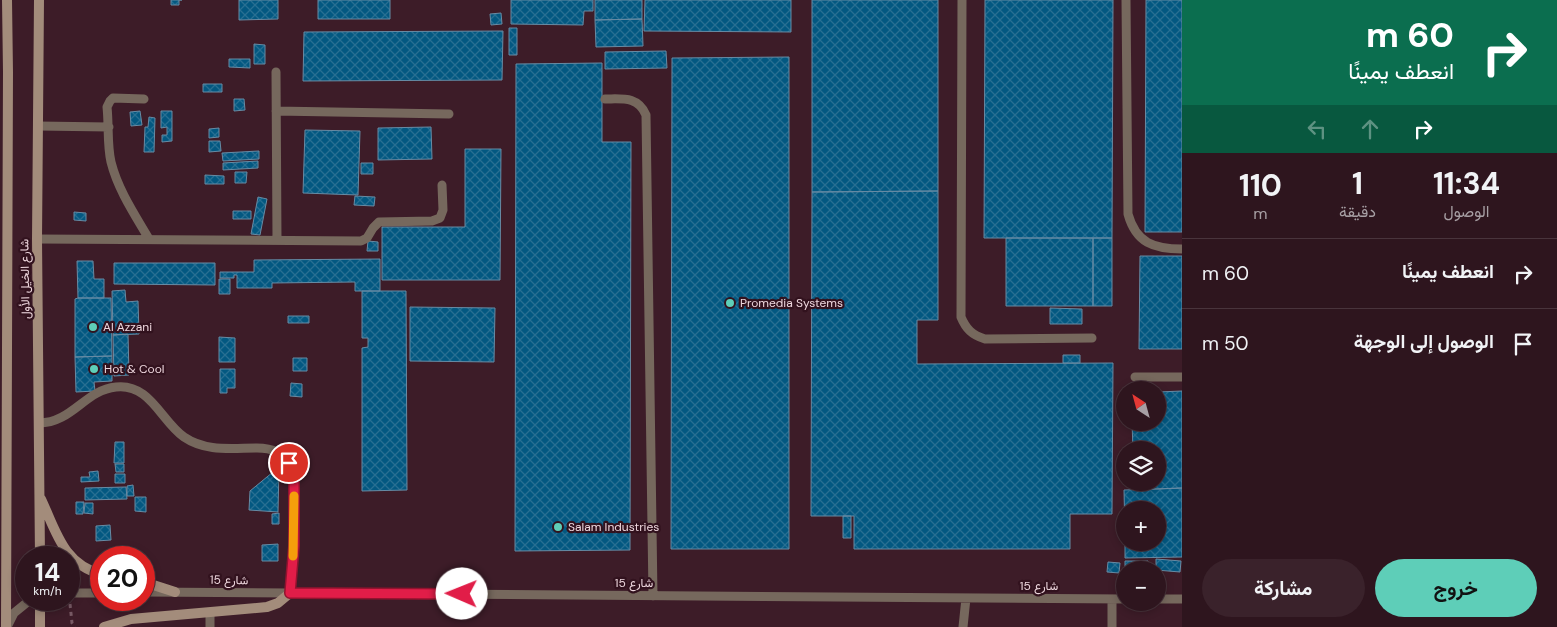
<!DOCTYPE html>
<html lang="ar">
<head>
<meta charset="utf-8">
<style>
  :root { --surface:#2e151e; --page:#3a222b; --text:#f1f3f6; --muted:#a79fa4; --line:#49343c; --accent:#5eceb8 }
  body { margin:0; font-family:"DM Sans",Vazirmatn,sans-serif; background:var(--page); color:var(--text); direction:rtl; height:100vh; display:flex; flex-direction:column; font-size:19px; white-space:nowrap }
  * { box-sizing:border-box; margin:0 }
  p { font-size:16px; color:var(--muted) }
  .icon { flex:none; width:28px; height:28px; fill:none; stroke:currentColor; stroke-width:2; stroke-linecap:round; stroke-linejoin:round }
  .map { position:relative; flex:1; overflow:hidden; direction:ltr }
  .details { display:flex; flex-direction:column; background:var(--surface); width:375px }
  .details>* { flex:none }
  .hud { background:#0b6e4f; color:#fff; overflow:hidden }
  .needle { width:32px; rotate:324deg }
  .controls { position:absolute; left:1116px; top:381px; display:grid; gap:10px }
  .controls a { display:grid; place-items:center; width:50px; height:50px; border-radius:50%; background:var(--surface); box-shadow:0 2px 8px #0003,0 0 0 1px var(--line); font-size:25px }
  .speed { position:absolute; left:15px; top:546px; display:flex; gap:10px; font-size:25px; font-weight:700; text-align:center }
  .speed>* { display:grid; place-content:center; width:65px; height:65px; border-radius:50%; background:var(--surface); box-shadow:0 2px 8px #0003,0 0 0 1px var(--line); line-height:1 }
  .speed small { font-size:12px; font-weight:400 }
  .speed .limit { border:8px solid #d22; background:#fff; color:#111 }
  .pin { position:absolute; display:grid; place-items:center; width:42px; height:42px; color:#fff; margin:-21px; border:2px solid #fff; border-radius:50%; box-shadow:0 1px 5px #0007 }
  .me { position:absolute; width:55px; margin:-28px; rotate:271deg; stroke-linejoin:round; filter:drop-shadow(0 0 4px #0008) }
  .turn { display:flex; align-items:center; gap:18px; height:105px; padding:0 20px; font-size:22px }
  .turn .icon { width:65px; height:65px; stroke-width:2.5 }
  .turn b { display:block; font-size:35px; line-height:42px }
  .lanes { display:flex; align-items:center; height:48px; padding:0 20px; background:#0003; justify-content:center; gap:25px; direction:ltr }
  .lanes .off { opacity:.35 }
  .eta { display:flex; justify-content:space-evenly; align-items:center; height:85px; text-align:center }
  .eta b { font-size:30px; font-weight:700; line-height:35px }
  .action { display:flex; gap:10px; margin-top:auto; padding:10px 20px }
  .action a { flex:1; height:58px; border-radius:30px; background:var(--accent); color:#111; font-size:20px; font-weight:700; line-height:58px; text-align:center }
  .action a+a { background:var(--page); color:var(--text) }
  ul { padding:0; list-style:none }
  li { display:flex; align-items:center; gap:15px; height:70px; padding:0 20px; border-top:1px solid var(--line) }
  li div { flex:1 }
  li b { display:block; font-size:19px }
  li em { font-style:normal }
  main { display:flex; flex:1; min-height:0 }
  .map>svg:first-child { display:block }
  .building { fill:url(#building-cross-hatch); stroke:#678ba4 }
  .lines { fill:none; stroke-linecap:round; stroke-linejoin:round }
  .path { stroke:#775964; stroke-width:3; stroke-dasharray:4 4; stroke-linecap:butt }
  .lane { stroke:#76685d; stroke-width:9 }
  .secondary { stroke:#a38c7b; stroke-width:10 }
  .route-casing { stroke:#92132f; stroke-width:12 }
  .route { stroke:#e11d48; stroke-width:9 }
  .slow { stroke:#f59e0b; stroke-width:9 }
  .poi-dot { fill:#5eceb8; stroke:#32121e; stroke-width:2 }
  .labels { text-anchor:middle; stroke-width:4.5; stroke-linejoin:round; paint-order:stroke }
  .street-label { font-size:12px; fill:#eed7de; stroke:#32121e }
  .poi-label { font-size:12px; fill:#eed7de; stroke:#32121e; text-anchor:start }
</style>
</head>
<body>
<main>
<section class="details">
<div class="hud">
<div class="turn"><svg class="icon" aria-label="right" viewBox="0 0 24 24"><path d="M7 20v-9h11M14 6l5 5-5 5"/></svg><div><b>60 m</b>انعطف يمينًا</div></div>
<div class="lanes"><svg class="icon off" aria-label="left" viewBox="0 0 24 24"><path d="M17 20v-9H6M10 6l-5 5 5 5"/></svg><svg class="icon off" aria-label="ahead" viewBox="0 0 24 24"><path d="M12 20V5M6 11l6-6 6 6"/></svg><svg class="icon" aria-label="right" viewBox="0 0 24 24"><path d="M7 20v-9h11M14 6l5 5-5 5"/></svg></div>
</div>
<div class="eta">
<div><b>11:34</b><p>الوصول</p></div>
<div><b>1</b><p>دقيقة</p></div>
<div><b>110</b><p>m</p></div>
</div>
<ul>
<li><svg class="icon" aria-label="right" viewBox="0 0 24 24"><path d="M7 20v-9h11M14 6l5 5-5 5"/></svg><div><b>انعطف يمينًا</b></div><em>60 m</em></li>
<li><svg class="icon" aria-label="arrive" viewBox="0 0 24 24"><path d="M6 21V4h12l-3 4 3 4H6"/></svg><div><b>الوصول إلى الوجهة</b></div><em>50 m</em></li>
</ul>
<div class="action"><a>خروج</a><a>مشاركة</a></div>
</section>
<div class="map">
<svg width="1182" height="627" viewBox="0 0 1182 627">
  <defs>
    <pattern id="building-cross-hatch" width="8" height="8" patternUnits="userSpaceOnUse" patternTransform="scale(1.25)"><rect width="8" height="8" fill="#035881"/><path d="M0 0l8 8M0 8l8-8" fill="none" stroke="#286f92"/></pattern>
  </defs>
  <rect width="100%" height="100%" fill="#3d1c28"/>
  <!-- building -->
  <path class="building" d="M171,0H182H179V5H171Z
    M239,0H278V19L239,20Z
    M318,0H390V19H318Z
    M511,0H593V11H584L583,25L511,24Z
    M595,0H642V19L595,20Z
    M645,0H791V32L644,31Z
    M812,0H938V191L812,192Z
    M985,0H1113L1112,238H984Z
    M1146,0H1182V232H1145Z
    M501,13L502,24L491,25L490,14Z
    M642,19L643,46L596,47L595,20Z
    M509,28H517V55H509Z
    M503,31L502,80L303,81L304,32Z
    M254,44L265,45V64H254Z
    M666,51L667,68L605,69V52Z
    M789,57V549H671L672,58Z
    M229,59H250V68L229,67Z
    M602,63V142H631L630,550L515,551L516,64Z
    M203,84H222V92H203Z
    M234,99H244L245,110L234,111Z
    M140,111L142,125L131,126L130,112Z
    M161,111H172V141L162,142V135H167V127L161,128Z
    M149,117L155,118L154,152H144L145,127H148Z
    M431,127L432,159L378,160V128Z
    M219,128V137L209,138V129Z
    M305,130L360,131L358,195L303,193Z
    M209,141H220L221,151L209,152Z
    M465,149H501L500,280H382V227H465Z
    M259,151V159L223,161L222,153Z
    M258,161V168L223,170V163Z
    M361,163H373V174H361Z
    M235,172H247L246,183H235Z
    M205,175L224,176V184H205Z
    M938,191V320H917V364L1113,363L1112,514H1070V549H854V516H811L812,192Z
    M355,196L375,197L374,206L354,205Z
    M258,197L267,199L260,235L251,234Z
    M233,211H251V219H233Z
    M74,212L86,213V221L74,220Z
    M1006,238H1093V306H1006Z
    M1093,238H1112V306H1093Z
    M368,241L378,242V251H367Z
    M1140,256H1182V349H1139Z
    M380,259V291H355V282L272,283V288H237V275H234V278H220V272H254V260Z
    M77,261H93L94,279H104V298H78Z
    M114,263H215V285L114,284Z
    M219,279H230V294H219Z
    M125,290L126,302L138,301L139,334L113,335L112,291Z
    M362,291H406L407,490L362,491V348L368,347V338H362Z
    M78,298H111L112,356L75,357V299Z
    M410,307L495,308L494,362L410,361Z
    M1050,308L1082,309V324H1050Z
    M288,316H309V323H288Z
    M128,334L129,375L114,376L113,335Z
    M219,337L235,338V362H219Z
    M1063,355H1080V363H1063Z
    M112,356V381L94,382L95,391L76,392L75,357Z
    M293,358H307V371H293Z
    M220,369H235V388H227V393H220Z
    M291,383L302,384V397L290,396Z
    M1182,391V488L1133,490V482H1158V450H1133L1132,422H1158V392Z
    M115,442H124V463H114Z
    M115,464H124V472H116Z
    M279,467L278,512L249,510L250,491Z
    M98,471L99,481L81,482V477H90L89,472Z
    M115,474H125V483H115Z
    M133,485L134,496H127V486Z
    M126,487L127,499L85,500V488Z
    M1182,488V557L1125,558V542H1158V510H1125V534L1124,490Z
    M135,497H146V512L135,511Z
    M76,502H84L83,514H76Z
    M85,503H93V514L84,513Z
    M279,513V524H272V514Z
    M843,516H851V538H843Z
    M110,525L111,540L96,541V526Z
    M278,544V561H262V545Z
    M1156,559L1181,561L1180,572L1156,570Z
    M1125,561H1148V570H1125V573Z
    M1108,562L1120,563L1119,573L1107,572Z"/>
  <g class="lines">
    <!-- path -->
    <path class="path" d="M18,569H26
      M70,604L72,623L75,627"/>
    <!-- lane -->
    <path class="lane" d="M962,0L961,317C966,329 972,335 985,339L1092,338
      M1126,0L1128,214C1136,243 1154,249 1182,249
      M276,72L277,240
      M144,99L113,98L110,101L107,107C109,125 107,145 111,162C118,190 135,215 149,239
      M605,99C622,99 638,96 646,115L653,596
      M276,111L449,114
      M38,126L109,127
      M37,239L361,241L367,238L373,228L379,222L432,221L440,218L443,210L442,185
      M1135,377H1182
      M39,423C72,423 85,390 116,387C150,383 161,421 184,437C206,452 231,448 257,448C270,448 283,452 290,464C296,475 294,489 294,501C294,532 293,562 290,593
      M144,592L1125,599
      M69,593H101
      M1158,599H1182
      M210,613V627
      M7,627L14,613L30,600
      M963,627L966,598
      M1112,627V599"/>
    <!-- secondary -->
    <path class="secondary" d="M39,0L37,239L40,558
      M41,499C56,531 63,564 101,574
      M144,582L175,592
      M40,600V627
      M6,627L8,72L7,0
      M104,627L131,619L267,607L278,603L290,593"/>
  </g>
  <g class="lines">
    <defs>
      <path id="route" d="M289,463L294,479V546L290,593L462,594"/>
    </defs>
    <!-- route casing -->
    <use href="#route" class="route-casing"/>
    <!-- route -->
    <use href="#route" class="route"/>
    <!-- slow -->
    <path class="slow" d="M293,556L294,496"/>
  </g>
  <!-- markers -->
  <g class="poi-dot">
    <circle cx="730" cy="303" r="5"/>
    <circle cx="93" cy="327" r="5"/>
    <circle cx="94" cy="369" r="5"/>
    <circle cx="558" cy="527" r="5"/>
  </g>
  <g class="labels">
    <!-- street labels -->
    <g class="street-label">
      <text transform="translate(25 279) rotate(-91)" y="4">شارع الخيل الأول</text>
      <text transform="translate(229 580) rotate(1)" y="4">شارع 15</text>
      <text x="634" y="587">شارع 15</text>
      <text x="1039" y="590">شارع 15</text>
    </g>
    <!-- poi labels -->
    <g class="poi-label">
      <text x="740" y="307">Promedia Systems</text>
      <text x="103" y="331">Al Azzani</text>
      <text x="104" y="373">Hot &amp; Cool</text>
      <text x="568" y="531">Salam Industries</text>
    </g>
  </g>
</svg>
<div class="controls">
<a><svg class="needle" viewBox="-14 -14 28 28"><path d="M0-13l5 13h-10z" fill="#e53935"/><path d="M0 13l5-13h-10z" fill="#a79fa4"/></svg></a>
<a><svg class="icon" aria-label="layers" viewBox="0 0 24 24"><path d="M12 4l9 5-9 5-9-5zM3 14l9 5 9-5"/></svg></a>
<a>+</a>
<a>−</a>
</div>
<div class="speed"><div>14<small>km/h</small></div><div class="limit">20</div></div>
<div class="pin" style="left:289px;top:463px;background:#d93025"><svg class="icon" aria-label="arrive" viewBox="0 0 24 24"><path d="M6 21V4h12l-3 4 3 4H6"/></svg></div>
<svg class="me" style="left:462px;top:594px" viewBox="-20 -20 40 40"><circle r="19" fill="#fff"/><path d="M0-13L10 11 0 6-10 11z" fill="#e11d48"/></svg>
</div>
</main>
</body>
</html>
